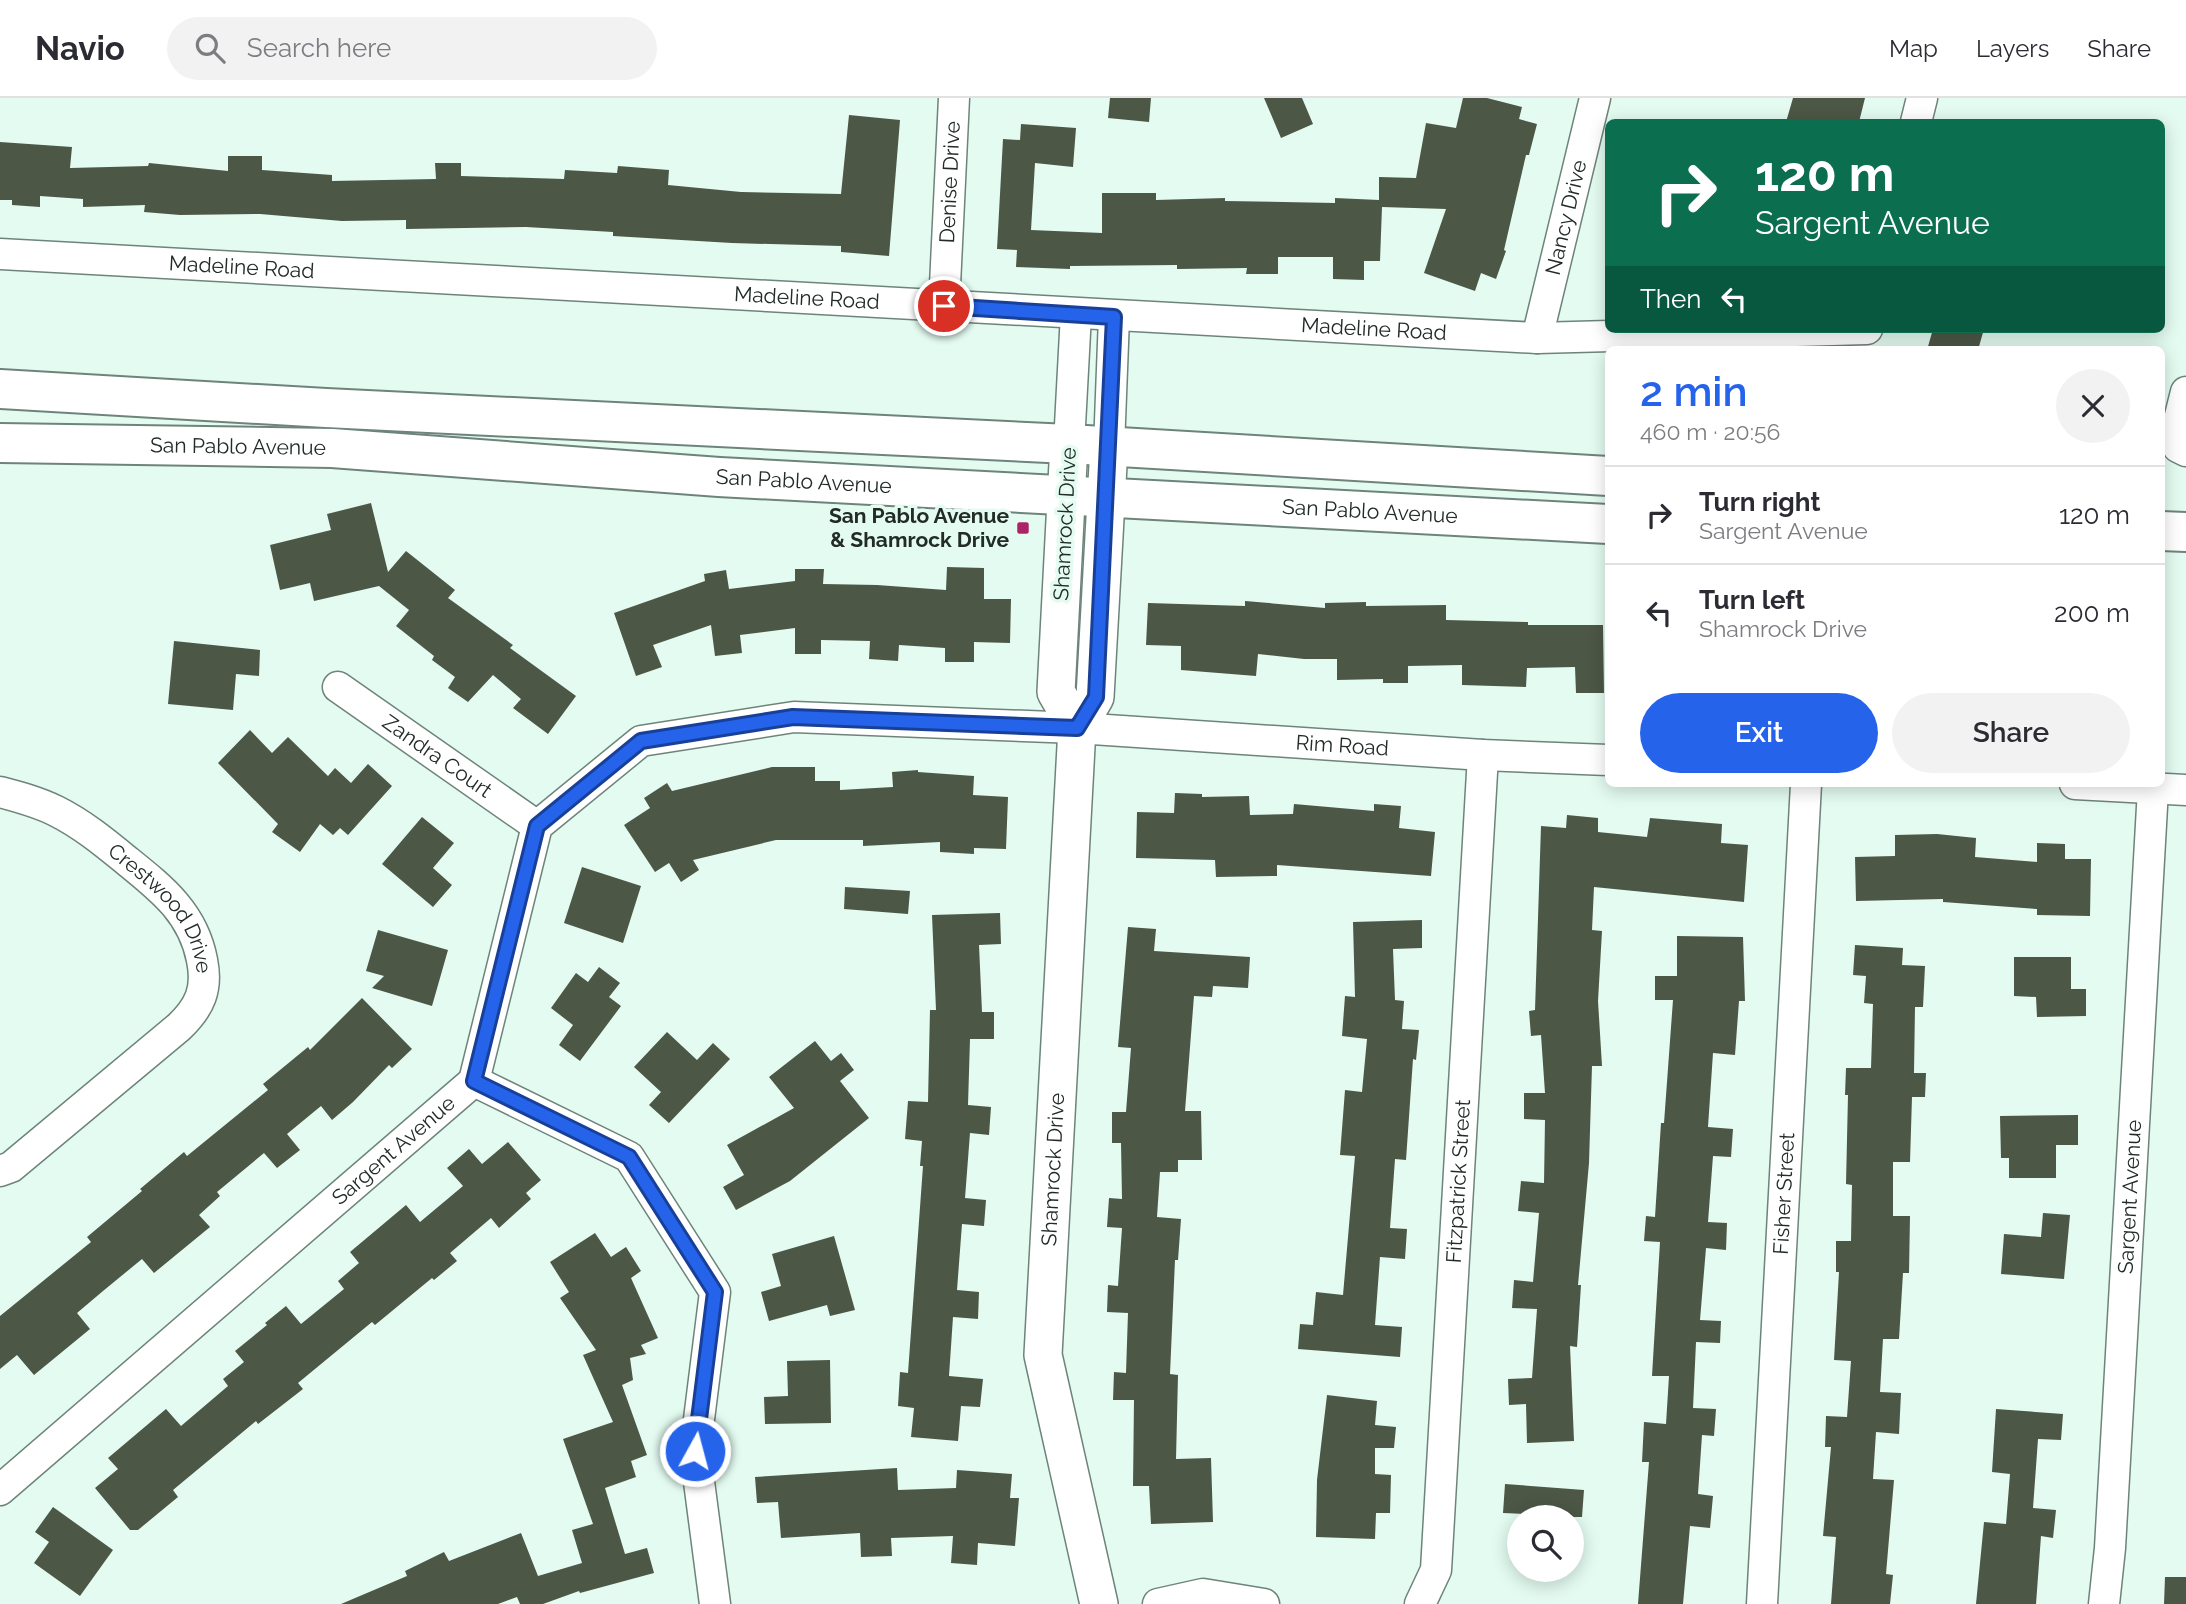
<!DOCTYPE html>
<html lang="en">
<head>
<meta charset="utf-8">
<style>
  :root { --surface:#fff; --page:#f2f2f3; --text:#2b2b33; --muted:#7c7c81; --line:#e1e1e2; --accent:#2563eb }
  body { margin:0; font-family:Raleway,sans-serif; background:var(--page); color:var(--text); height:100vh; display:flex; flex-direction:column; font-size:26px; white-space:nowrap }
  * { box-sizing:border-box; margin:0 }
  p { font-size:23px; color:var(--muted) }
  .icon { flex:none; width:38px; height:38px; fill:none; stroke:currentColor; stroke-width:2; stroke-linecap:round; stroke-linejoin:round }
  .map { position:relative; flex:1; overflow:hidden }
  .drawer { position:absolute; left:1605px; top:248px; width:560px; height:441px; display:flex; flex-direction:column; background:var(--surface); border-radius:10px; box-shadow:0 4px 18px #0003 }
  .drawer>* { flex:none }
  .top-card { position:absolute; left:1605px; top:21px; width:560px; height:214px; border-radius:10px; box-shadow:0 4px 18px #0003; background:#0b6e4f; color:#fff; overflow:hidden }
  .controls { position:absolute; left:1507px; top:1407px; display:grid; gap:14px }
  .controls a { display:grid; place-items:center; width:77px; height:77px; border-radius:50%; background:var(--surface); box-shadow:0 4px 18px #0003; font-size:35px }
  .pin { position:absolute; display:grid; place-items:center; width:60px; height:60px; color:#fff; margin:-30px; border:4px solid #fff; border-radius:50%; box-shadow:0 2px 7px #0007 }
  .me { position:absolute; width:77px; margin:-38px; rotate:7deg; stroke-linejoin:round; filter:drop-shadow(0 0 5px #0008) }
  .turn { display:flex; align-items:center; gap:24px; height:147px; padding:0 35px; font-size:32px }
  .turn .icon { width:91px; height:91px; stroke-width:2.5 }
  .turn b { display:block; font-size:49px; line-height:60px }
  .then { display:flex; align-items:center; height:66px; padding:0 35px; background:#0003; gap:14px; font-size:26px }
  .round { display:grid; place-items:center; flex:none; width:74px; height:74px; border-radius:37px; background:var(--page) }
  .summary { display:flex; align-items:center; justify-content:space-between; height:119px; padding:0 35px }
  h1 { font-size:42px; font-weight:600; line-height:52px; color:var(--accent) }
  .action { display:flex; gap:14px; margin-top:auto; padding:14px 35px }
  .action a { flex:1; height:80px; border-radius:42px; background:var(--accent); color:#fff; font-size:28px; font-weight:600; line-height:80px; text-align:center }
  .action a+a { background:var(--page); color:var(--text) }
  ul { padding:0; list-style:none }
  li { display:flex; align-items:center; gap:21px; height:98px; padding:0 35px; border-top:2px solid var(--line) }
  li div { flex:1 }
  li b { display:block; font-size:26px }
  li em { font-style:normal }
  header { display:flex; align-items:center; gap:42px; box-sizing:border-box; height:98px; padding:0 35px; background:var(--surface); border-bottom:2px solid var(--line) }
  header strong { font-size:33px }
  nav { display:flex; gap:38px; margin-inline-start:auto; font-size:24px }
  .search { width:490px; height:63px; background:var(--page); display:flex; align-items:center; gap:18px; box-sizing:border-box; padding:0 24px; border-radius:38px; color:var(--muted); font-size:26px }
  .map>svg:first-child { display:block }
  .building { fill:#4d5746 }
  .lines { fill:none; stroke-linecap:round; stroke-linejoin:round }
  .minor-casing { stroke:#6e847a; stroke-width:33 }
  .tertiary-casing { stroke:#6e847a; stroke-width:40 }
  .primary-casing { stroke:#6e847a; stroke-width:42 }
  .minor { stroke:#fff; stroke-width:30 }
  .tertiary { stroke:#fff; stroke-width:37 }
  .primary { stroke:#fff; stroke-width:38 }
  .route-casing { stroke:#184099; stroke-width:18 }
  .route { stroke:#2563eb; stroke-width:12 }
  .poi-dot { fill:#ac2367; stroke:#e3fbf1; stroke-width:2.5 }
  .labels { text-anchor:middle; stroke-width:7; stroke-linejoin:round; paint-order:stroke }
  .street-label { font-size:21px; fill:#222b27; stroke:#e3fbf1 }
  .poi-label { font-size:21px; font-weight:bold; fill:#222b27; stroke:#e3fbf1; text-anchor:end }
</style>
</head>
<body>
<header>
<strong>Navio</strong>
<div class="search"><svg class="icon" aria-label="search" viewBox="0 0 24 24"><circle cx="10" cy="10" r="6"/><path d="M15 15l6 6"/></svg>Search here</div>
<nav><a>Map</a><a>Layers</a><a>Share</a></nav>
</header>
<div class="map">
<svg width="2186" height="1506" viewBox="0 0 2186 1506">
  <rect width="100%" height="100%" fill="#e3fbf1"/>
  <!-- building -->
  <path class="building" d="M1110,0H1151L1149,24L1108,20Z
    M1264,0H1302L1313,26L1281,40Z
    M1463,0H1487L1522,9L1519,21L1537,26L1529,57H1526L1504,152L1506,153L1496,181L1481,175L1475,193L1424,175L1446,111L1382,109L1380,163H1364V182L1333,181V159H1278V176H1246L1247,170L1177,171V167L1070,168V171L1016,169L1017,152L997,151L1003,41L1020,42L1021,26L1076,30L1073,69L1035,65L1031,132L1102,135V95H1156V102L1225,100V103L1335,105V100L1379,102V79L1416,80L1426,25L1456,30Z
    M1793,0H1865L1859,24H1786Z
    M849,17L900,22L889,158L841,154V148L732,145L613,138V134L526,129L406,131V122L342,123L260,116L180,117L144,114L145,107L83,109V101L40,98V109L12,107V102H0V44L72,49L70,70L148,68L149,65L228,73V58H262V72L332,77V83L436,81L435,65H461V78L564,81L565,72L617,75L618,68L669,72L668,87L741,94L841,96Z
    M1933,231H1984L1978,252H1927Z
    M371,405L388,474L406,453L455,492L448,500L513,547L510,550L576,598L548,636L513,610L521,601L493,577L468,604L448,590L455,579L432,562L434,558L396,528L409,512L379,488L314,503L310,485L280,492L270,447L331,432L327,416Z
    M947,469L984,470V501H1011L1010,545L974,544V564H945V550L899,547L898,563L869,561L870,543L821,542V556H795V530L740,537L742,555L715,558L711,527L653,547L662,569L636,578L614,515L705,483L704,476L726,472L729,491L795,483V471H824L823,486L877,487L946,492Z
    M1245,503L1325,510V505L1366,504V508L1446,507V522L1528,524V527H1603L1604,595H1576L1575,569L1527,570L1526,589L1462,587V567L1408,568V585H1383V581L1337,582V561H1304L1258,556L1256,578L1181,572V548L1146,547L1148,505L1245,508Z
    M174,543L260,552L259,578L236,576L233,612L168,606Z
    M250,632L272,655L288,639L328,678L335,670L351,685L368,666L392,688L348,737L340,730L333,737L320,726L300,754L272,734L278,726L218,665Z
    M772,669H815V683H840V692L893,689L892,674L918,672V674L974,678L973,697L1008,699L1006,751L974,750V756L940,754V744L863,748V742H776L693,762L699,772L681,784L669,765L655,774L624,727L650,710L644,700L667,685L672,693Z
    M1175,695L1202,696V699L1249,698L1250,717L1293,716L1294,706L1374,713V706L1401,708L1399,730L1435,734L1431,778L1277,767V778L1216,779L1215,762L1136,760L1137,714L1174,715Z
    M1567,717L1598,720V734L1647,739L1650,720L1722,726L1721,745L1748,747L1744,804L1594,789L1592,832L1602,833L1598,903L1602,968H1592L1589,1065L1578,1187H1581L1577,1249L1570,1248L1574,1343L1527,1345L1526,1306L1509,1307L1508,1281L1532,1280L1537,1211L1512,1210L1514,1182L1533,1184L1539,1115L1518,1113L1521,1083L1544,1085L1545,1022L1524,1021V995H1545L1541,937L1531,938L1529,913L1535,912L1541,728L1566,730Z
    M422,719L454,745L433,770L452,787L433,809L382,766Z
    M1937,736L1976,740L1975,759L2037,764V745L2065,746V761H2091L2090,818L2037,817V811L1943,804V801L1856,803L1855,759L1895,758V737Z
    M582,769L641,788L623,845L564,825Z
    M845,789L910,793L908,816L844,811Z
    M1000,815L1001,846L979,847L982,914H994V941H970L968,1007L991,1009L989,1037L970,1035L965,1100L986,1102L984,1128L962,1126L957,1192L979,1194L978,1221L953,1219L949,1278L983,1281L980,1309L961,1308L958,1343L911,1339L914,1310L898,1308L900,1274L908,1275L923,1068H920L922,1043L905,1041L908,1003L928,1004L930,912H936L932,817Z
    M1422,822V850L1393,851L1395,902L1404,903L1402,931L1419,932L1416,962L1413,961L1406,1062L1395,1061L1390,1130L1407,1131L1405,1161L1380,1159L1375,1227L1402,1229L1400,1259L1298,1251L1300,1226L1313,1227L1316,1194L1343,1197L1355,1058L1340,1057L1345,992L1362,994L1367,941L1342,938L1345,898L1355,899L1353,824Z
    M1128,829L1156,831L1154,853L1250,859L1248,890L1213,888L1212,899L1194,898L1185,1013H1201L1202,1062H1178V1074H1160L1157,1119L1181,1121L1178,1162H1175L1170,1276L1178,1277L1176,1361L1211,1360L1213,1424L1151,1426L1149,1388H1133L1134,1302H1113L1114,1274L1126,1275L1128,1215L1107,1214L1108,1187L1118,1188L1122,1130L1107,1129L1109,1100L1122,1101L1121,1045H1112V1014H1126L1131,950L1118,949Z
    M378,832L448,852L432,908L372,890L384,878L366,873Z
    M1677,838L1743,839L1745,903H1739L1735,957L1713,955L1708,1029L1733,1031L1731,1059L1713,1058L1708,1124L1727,1125L1726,1152L1706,1150L1700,1222L1721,1223L1720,1245L1696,1244L1693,1310L1716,1311L1714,1338L1702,1337L1698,1396L1713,1398L1710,1430L1690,1428L1683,1506H1638L1649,1364H1642L1644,1324L1666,1326L1669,1278H1652L1660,1144L1644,1143L1646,1118L1655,1119L1661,1025H1664L1673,902H1655V878H1677Z
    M1855,847L1903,850L1902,867L1925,868L1923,909H1915L1914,975H1926L1925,999H1912L1910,1064H1893V1118H1910L1909,1175H1903L1899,1241H1883L1880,1294L1901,1295L1899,1336L1876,1334L1873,1381L1894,1382L1886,1476L1893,1477L1890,1506H1831L1836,1439L1823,1438L1831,1349H1825L1826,1318L1847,1319L1851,1263L1834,1262L1839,1174H1836V1143H1851L1852,1087L1846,1086L1848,997H1845L1846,970H1871L1873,906L1864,905L1866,878L1853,877Z
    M2014,859H2071V891H2086V918L2037,919L2036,899L2014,898Z
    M599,869L620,885L609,899L621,908L580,963L559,947L573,927L551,910L576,875L588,884Z
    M362,900L412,951L392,970L389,967L353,1004L332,1022L321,1008L287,1036L300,1052L277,1070L264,1055L217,1094L220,1098L199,1117L210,1129L154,1175L142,1161L103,1193L77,1215L90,1231L34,1277L17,1257L0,1271V1218L91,1144L87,1139L142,1093L140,1091L184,1054L187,1058L268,992L263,986L308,949L310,952Z
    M667,934L697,962L713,945L730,961L669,1025L649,1007L661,994L634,969Z
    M815,943L831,963L841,955L854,972L840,983L869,1020L790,1083L736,1112L723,1089L744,1077L727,1047L794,1010L769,979Z
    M2078,1017V1047H2056V1080H2009V1060H2001L2000,1018Z
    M508,1044L541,1082L526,1095L531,1101L499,1130L491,1120L450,1155L457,1163L434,1182L432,1180L375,1227L372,1224L298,1285L303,1291L258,1326L256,1323L173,1392L178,1399L138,1432H130L95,1390L118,1371L108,1360L166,1311L181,1328L228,1288L223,1281L244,1264L235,1253L267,1227L265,1225L286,1208L301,1226L344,1191L338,1183L359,1165L350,1154L406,1107L420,1124L463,1088L447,1070L469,1051L482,1066Z
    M2043,1115L2070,1117L2064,1181L2001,1176L2004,1136L2041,1139Z
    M595,1135L611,1159L626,1149L641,1173L631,1180L658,1240L641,1247L646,1256L630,1260L633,1282L622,1287L647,1357L631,1363L636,1379L605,1390L625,1456L647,1450L654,1475L580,1495L579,1493L543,1506H520L517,1499L498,1506H341L407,1478L405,1473L444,1454L449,1463L521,1435L538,1478L582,1465L572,1432L593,1426L563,1341L613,1324L583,1257L596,1252L560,1200L569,1194L550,1164Z
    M834,1138L855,1212L830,1218L827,1207L769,1223L761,1194L781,1188L772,1156Z
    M830,1262L831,1325L765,1326L764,1299L788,1298L787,1263Z
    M1327,1297L1377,1303L1375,1327L1396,1329L1394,1350H1375V1376L1391,1377L1390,1415H1376L1375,1441L1316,1439L1317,1382Z
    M1996,1311L2063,1316L2061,1342L2038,1341L2033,1410L2056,1412L2053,1440L2041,1438L2036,1506H1976L1984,1424L2006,1426L2010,1376L1992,1374Z
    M897,1370L898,1392L956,1390L957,1372L1012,1376L1010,1400H1019L1015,1448L978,1445L977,1467L951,1465L953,1438L891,1440L892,1458L861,1459L860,1435L781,1440L778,1404L757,1405L755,1379Z
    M1505,1386L1584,1392L1582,1419H1525L1526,1416L1503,1415Z
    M53,1409L113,1452L80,1498L34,1465L49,1444L35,1434Z
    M2165,1479H2186V1506H2164Z"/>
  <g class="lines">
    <defs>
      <g id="minor">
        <path d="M1916,24L1922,0"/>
        <path id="s1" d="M0,156L1537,240L1867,231"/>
        <path id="s2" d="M944,208L954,0"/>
        <path id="s3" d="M1537,240L1595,0"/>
        <path d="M2186,294L2175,338L2178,349L2186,353"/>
        <path d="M1069,346L1076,216"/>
        <path d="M1109,349L1114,219"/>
        <path id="s4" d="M338,589L537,728"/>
        <path d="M2075,686L2186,692"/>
        <path id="s5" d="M0,694C19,699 38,704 56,713C82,726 104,744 126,762C162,791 193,815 202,862C208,891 200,909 179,929L11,1069L0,1073"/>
        <path d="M474,983L629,1059L715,1194L695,1353L715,1506"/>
        <path id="s6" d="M0,1392L474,983L537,728L641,643L794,619L1077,630L1483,657L1608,662"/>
        <path d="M1158,1506L1203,1496L1264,1506"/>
        <path id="s7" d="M1420,1506L1436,1472L1483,657"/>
        <path id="s8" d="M1762,1506L1806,686"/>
        <path id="s9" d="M2104,1506L2110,1450L2153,691"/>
      </g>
      <g id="tertiary">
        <path d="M1069,346L1056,594L1077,630"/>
        <path id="s10" d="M1099,1506L1043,1257L1077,630L1095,599L1109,349"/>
      </g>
      <g id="primary">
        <path d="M0,291L326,310L1069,346L1608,378"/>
        <path id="s11" d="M0,345L332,350L719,379L1608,426"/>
        <path d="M2161,433L2186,434"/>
      </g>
    </defs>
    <!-- minor casing -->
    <use href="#minor" class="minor-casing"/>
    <!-- tertiary casing -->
    <use href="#tertiary" class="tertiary-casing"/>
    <!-- primary casing -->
    <use href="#primary" class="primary-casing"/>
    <!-- minor -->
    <use href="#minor" class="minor"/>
    <!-- tertiary -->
    <use href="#tertiary" class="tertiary"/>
    <!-- primary -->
    <use href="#primary" class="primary"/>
  </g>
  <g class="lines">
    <defs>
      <path id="route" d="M695,1353L715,1194L629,1059L474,983L537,728L641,643L793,619L1077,630L1096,599L1114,219L944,208"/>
    </defs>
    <!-- route casing -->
    <use href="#route" class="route-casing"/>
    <!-- route -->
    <use href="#route" class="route"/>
  </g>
  <!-- markers -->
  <rect class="poi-dot" x="1016" y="423" width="14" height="14" rx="3.5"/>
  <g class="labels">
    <!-- street labels -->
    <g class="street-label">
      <text dy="7" stroke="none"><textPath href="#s2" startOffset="124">Denise Drive</textPath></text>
      <text dy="7" stroke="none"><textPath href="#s3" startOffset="124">Nancy Drive</textPath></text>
      <text dy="7" stroke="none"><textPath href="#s1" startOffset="242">Madeline Road</textPath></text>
      <text dy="7" stroke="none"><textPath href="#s1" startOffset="808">Madeline Road</textPath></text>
      <text dy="7" stroke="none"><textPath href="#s1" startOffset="1376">Madeline Road</textPath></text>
      <text dy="7" stroke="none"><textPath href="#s11" startOffset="238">San Pablo Avenue</textPath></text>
      <text dy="7" stroke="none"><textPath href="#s11" startOffset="805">San Pablo Avenue</textPath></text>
      <text dy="7" stroke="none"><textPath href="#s11" startOffset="1372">San Pablo Avenue</textPath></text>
      <text transform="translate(1065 426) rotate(-87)" y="7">Shamrock Drive</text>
      <text dy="7" stroke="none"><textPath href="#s6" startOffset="1727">Rim Road</textPath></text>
      <text dy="7" stroke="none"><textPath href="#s4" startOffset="121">Zandra Court</textPath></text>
      <text dy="7" stroke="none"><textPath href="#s5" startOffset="206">Crestwood Drive</textPath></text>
      <text dy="7" stroke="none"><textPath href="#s6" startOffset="520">Sargent Avenue</textPath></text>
      <text dy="7" stroke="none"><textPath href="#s10" startOffset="441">Shamrock Drive</textPath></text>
      <text dy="7" stroke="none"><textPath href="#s7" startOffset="427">Fitzpatrick Street</textPath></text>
      <text dy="7" stroke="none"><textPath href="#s8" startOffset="411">Fisher Street</textPath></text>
      <text dy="7" stroke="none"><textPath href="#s9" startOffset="408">Sargent Avenue</textPath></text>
    </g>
    <!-- poi labels -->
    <g class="poi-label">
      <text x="1009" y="425">San Pablo Avenue<tspan x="1009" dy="24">&amp; Shamrock Drive</tspan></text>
    </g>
  </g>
</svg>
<div class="controls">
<a><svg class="icon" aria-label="search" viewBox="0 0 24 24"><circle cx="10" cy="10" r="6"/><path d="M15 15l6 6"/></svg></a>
</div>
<div class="pin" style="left:944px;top:208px;background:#d93025"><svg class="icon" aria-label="arrive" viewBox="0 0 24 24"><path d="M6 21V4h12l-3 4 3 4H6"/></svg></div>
<svg class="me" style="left:695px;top:1353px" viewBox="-20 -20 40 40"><circle r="17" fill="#2563eb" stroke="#fff" stroke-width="3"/><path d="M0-11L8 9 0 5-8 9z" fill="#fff"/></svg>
<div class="top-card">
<div class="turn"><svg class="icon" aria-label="right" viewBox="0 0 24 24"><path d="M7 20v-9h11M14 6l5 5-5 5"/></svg><div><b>120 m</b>Sargent Avenue</div></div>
<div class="then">Then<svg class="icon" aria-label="left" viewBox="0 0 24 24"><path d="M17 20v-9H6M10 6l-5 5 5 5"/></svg></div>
</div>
<section class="drawer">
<div class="summary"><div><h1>2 min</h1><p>460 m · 20:56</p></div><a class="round"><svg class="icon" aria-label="close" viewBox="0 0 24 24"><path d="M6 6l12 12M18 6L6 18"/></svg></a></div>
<ul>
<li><svg class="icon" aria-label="right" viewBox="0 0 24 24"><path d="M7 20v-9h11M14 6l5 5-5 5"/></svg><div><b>Turn right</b><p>Sargent Avenue</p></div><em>120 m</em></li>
<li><svg class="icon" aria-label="left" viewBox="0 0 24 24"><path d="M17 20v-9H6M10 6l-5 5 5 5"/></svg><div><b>Turn left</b><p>Shamrock Drive</p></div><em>200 m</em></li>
</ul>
<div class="action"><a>Exit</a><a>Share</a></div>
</section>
</div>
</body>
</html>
